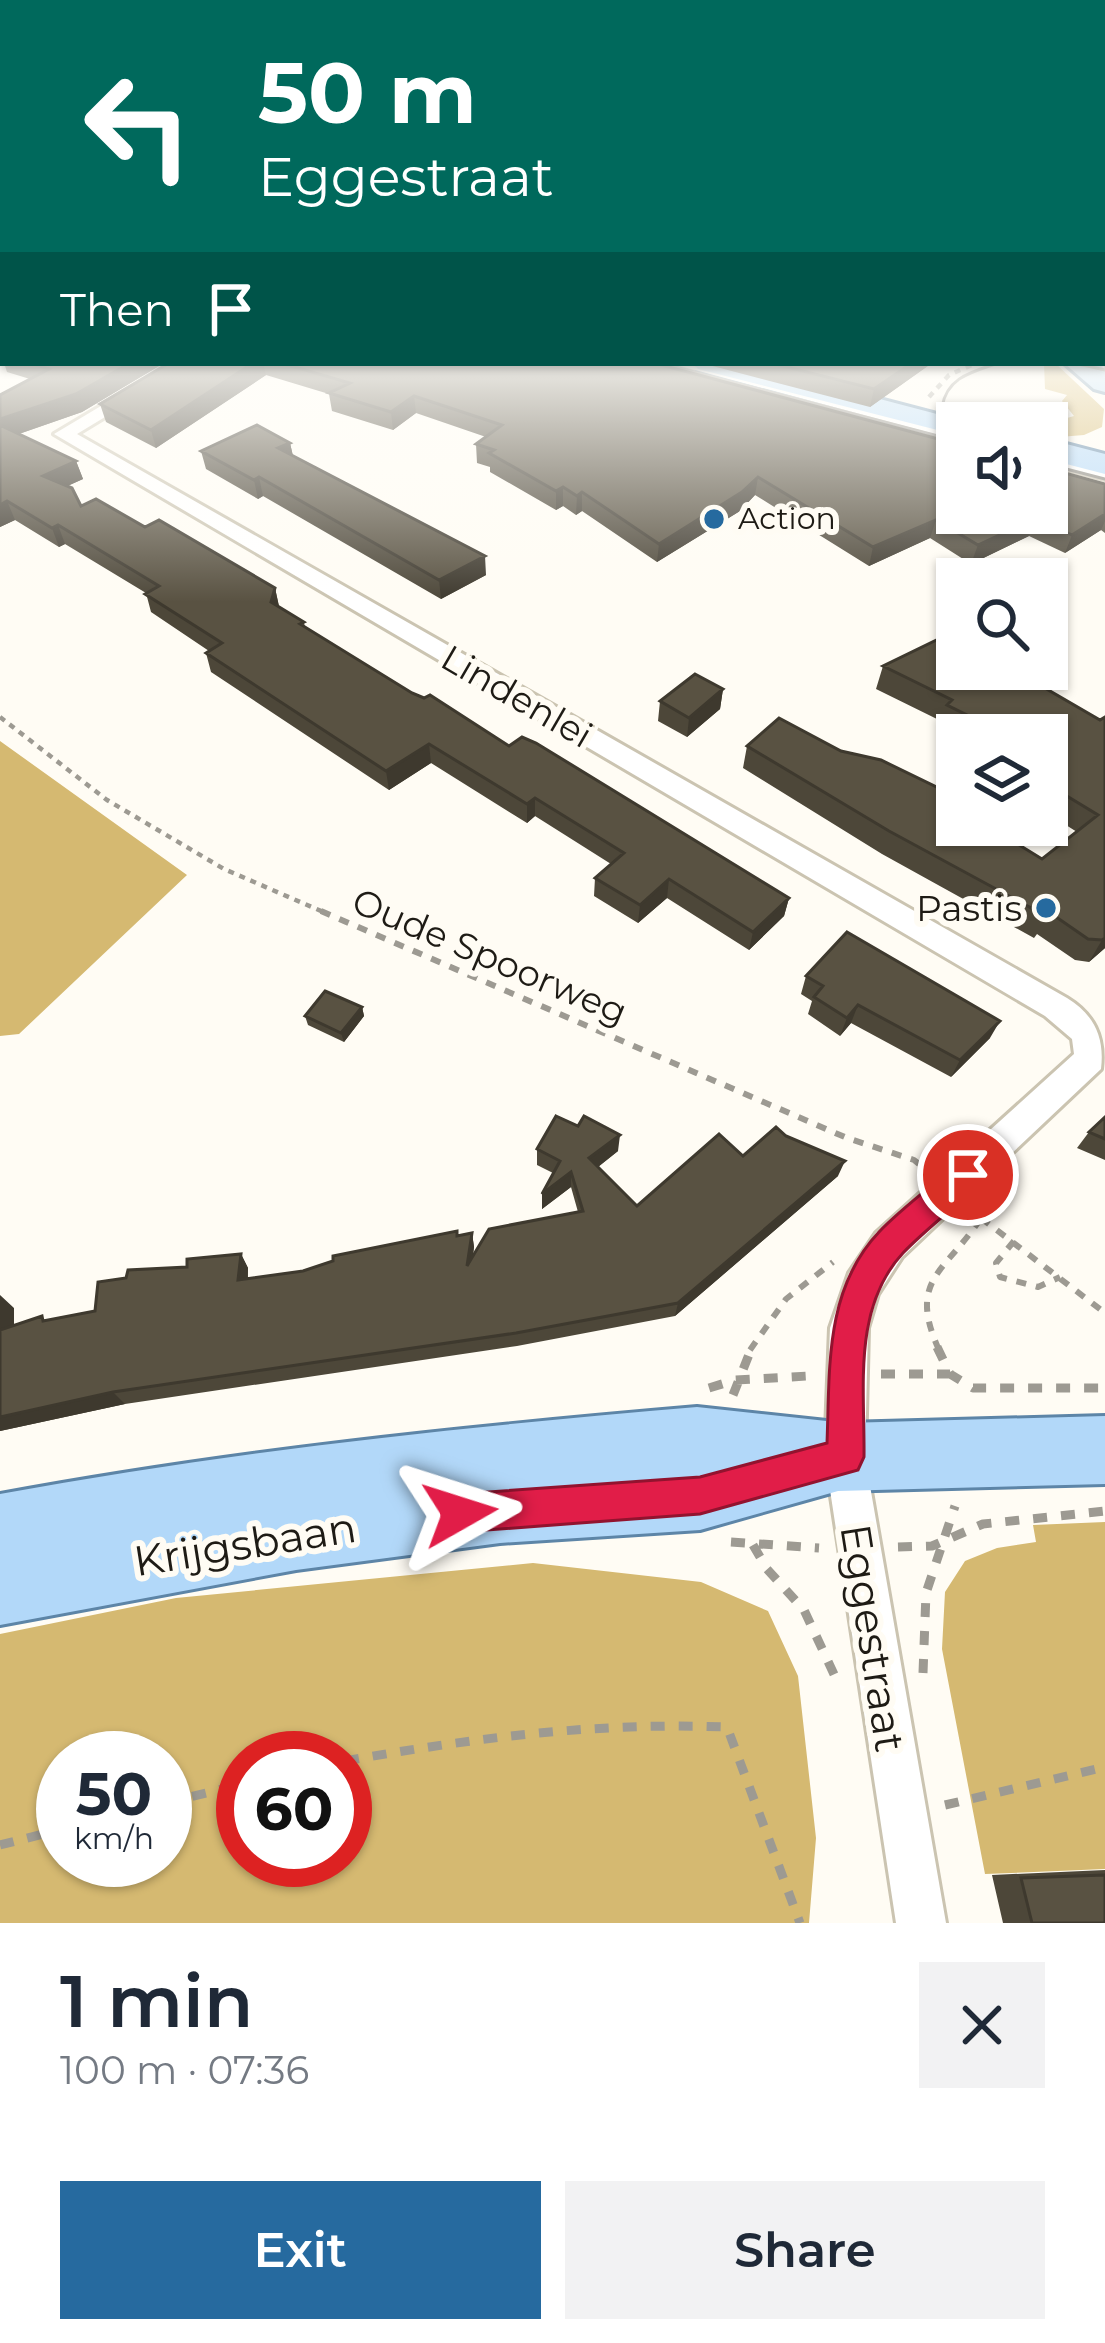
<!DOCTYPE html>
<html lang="en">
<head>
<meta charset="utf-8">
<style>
  :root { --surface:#fff; --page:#f2f2f3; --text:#1f2937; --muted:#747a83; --accent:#266a9f }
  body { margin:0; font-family:Montserrat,sans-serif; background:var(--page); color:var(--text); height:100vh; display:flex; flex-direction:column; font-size:45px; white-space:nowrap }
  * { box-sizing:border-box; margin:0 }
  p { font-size:39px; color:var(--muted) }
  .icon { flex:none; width:66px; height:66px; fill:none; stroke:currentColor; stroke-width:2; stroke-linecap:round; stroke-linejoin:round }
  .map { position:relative; height:1923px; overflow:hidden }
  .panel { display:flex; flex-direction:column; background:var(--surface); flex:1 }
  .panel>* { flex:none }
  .guide { position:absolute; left:0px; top:0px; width:1107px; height:366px; box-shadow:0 3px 9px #0004; background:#00695c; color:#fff; overflow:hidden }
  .tools { position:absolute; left:936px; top:402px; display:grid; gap:24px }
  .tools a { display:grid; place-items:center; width:132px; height:132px; border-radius:0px; background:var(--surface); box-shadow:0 3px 9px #0004; font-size:60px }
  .speed { position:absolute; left:36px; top:1731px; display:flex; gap:24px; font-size:60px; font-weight:700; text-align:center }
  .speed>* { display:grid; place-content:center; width:156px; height:156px; border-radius:50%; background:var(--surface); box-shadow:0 3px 9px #0004; line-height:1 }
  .speed small { font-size:30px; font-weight:400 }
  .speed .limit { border:18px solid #d22; background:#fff; color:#111 }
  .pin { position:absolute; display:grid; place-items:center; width:102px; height:102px; color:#fff; margin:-51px; border:6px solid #fff; border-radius:50%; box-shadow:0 3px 12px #0007 }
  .me { position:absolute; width:132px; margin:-66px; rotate:84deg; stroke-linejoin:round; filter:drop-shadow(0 0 9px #0008) }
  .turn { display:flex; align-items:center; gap:42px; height:252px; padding:0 60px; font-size:54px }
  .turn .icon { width:156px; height:156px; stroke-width:2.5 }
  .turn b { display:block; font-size:84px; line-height:102px }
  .then { display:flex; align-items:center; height:114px; padding:0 60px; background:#0003; gap:24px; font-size:45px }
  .round { display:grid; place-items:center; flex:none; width:126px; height:126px; border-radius:0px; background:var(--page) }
  .summary { display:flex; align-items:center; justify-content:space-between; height:204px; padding:0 60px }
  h1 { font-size:72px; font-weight:600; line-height:90px }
  .cta { display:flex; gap:24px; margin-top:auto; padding:24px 60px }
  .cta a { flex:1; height:138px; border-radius:0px; background:var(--accent); color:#fff; font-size:48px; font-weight:600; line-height:138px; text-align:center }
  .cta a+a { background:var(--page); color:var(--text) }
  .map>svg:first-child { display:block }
  .forest { fill:#d5b971; fill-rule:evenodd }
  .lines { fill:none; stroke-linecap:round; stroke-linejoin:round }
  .lane-casing { stroke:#cbc4b1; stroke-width:6 }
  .street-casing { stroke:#cbc4b1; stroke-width:6 }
  .primary-casing { stroke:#5d85a7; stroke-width:6 }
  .path-far2 { stroke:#9d9a92; stroke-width:4.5; stroke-dasharray:6 6; stroke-linecap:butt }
  .path-far1 { stroke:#9d9a92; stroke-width:6; stroke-dasharray:10 10; stroke-linecap:butt }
  .path { stroke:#9d9a92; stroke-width:9; stroke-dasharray:14 14; stroke-linecap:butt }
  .lane { fill:#fff; fill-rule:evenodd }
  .street { fill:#fff; fill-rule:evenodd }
  .primary { fill:#b2d8f9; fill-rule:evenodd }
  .tram { stroke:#85827b; stroke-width:3 }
  .wall { fill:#4d4739 }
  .shaded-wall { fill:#3e392e }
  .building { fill:#595242; stroke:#3e392e; stroke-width:3 }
  .route { fill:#e11d48; stroke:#92132f; stroke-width:3 }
  .poi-dot { fill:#266a9f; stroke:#fffcf4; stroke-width:4.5 }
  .labels { text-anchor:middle; stroke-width:12; stroke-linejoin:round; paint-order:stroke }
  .far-poi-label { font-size:30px; fill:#1e1b15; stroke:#fffcf4; text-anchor:start }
  .street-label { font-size:36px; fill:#1e1b15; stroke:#fffcf4 }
  .poi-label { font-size:36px; fill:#1e1b15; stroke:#fffcf4; text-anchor:end }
  .near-street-label { font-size:42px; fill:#1e1b15; stroke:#fffcf4 }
</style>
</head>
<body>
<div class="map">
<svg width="1105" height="1923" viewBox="0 0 1105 1923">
  <rect width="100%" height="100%" fill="#fffcf4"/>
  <!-- forest -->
  <path class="forest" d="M1044,363H1055L1104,409L1102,427L1084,435L1047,438V423H982L954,416L955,411C992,410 1038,429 1074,416L1062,401L1067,395L1045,389Z
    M0,741L187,875L19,1034L0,1036Z
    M1105,1522V1869L985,1874L942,1649L945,1592L965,1561L997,1548L1036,1542L1033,1525Z
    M533,1563L701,1582L768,1611L798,1676L816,1838L809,1923H0V1634L176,1598ZM63,1758H165V1860H63ZM243,1758H345V1860H243Z"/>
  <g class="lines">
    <defs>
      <path id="lane" d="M669,363H683L957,434V440Z
        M1095,363H1104L1105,371Z
        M1047,458L1105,473V479L1047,464Z"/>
      <path id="street" d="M173,363H194L77,434L1067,998C1093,1014 1105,1036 1101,1069L902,1257L878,1294L868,1328L865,1457L946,1923H896L825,1457L830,1328L849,1273L876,1233L1074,1054L1072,1039L1045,1016L54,434Z"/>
      <path id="primary" d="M693,363H743L971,423H957V435L698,369Z
        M1064,363H1098L1105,369V392L1094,389Z
        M1047,439L1105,454V474L1047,459Z
        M697,1407L845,1423L1105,1416V1484L838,1491L700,1530L500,1543L296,1570L0,1625V1494C231,1451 463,1427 697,1407Z"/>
    </defs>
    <!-- lane casing -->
    <use href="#lane" class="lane-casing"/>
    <!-- street casing -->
    <use href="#street" class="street-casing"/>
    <!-- primary casing -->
    <use href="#primary" class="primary-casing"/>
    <!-- path-far2 -->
    <path class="path-far2" d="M929,397L949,375L976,363
      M0,717L107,800L224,869L328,914"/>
    <!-- path-far1 -->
    <path class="path-far1" d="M321,911L847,1138L914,1160L925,1169
      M981,1218L1105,1313
      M1014,1241L996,1263L1000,1277L1038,1287L1060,1277
      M750,1350L786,1299L833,1262
      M939,1350C907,1279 945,1273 981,1218L976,1212"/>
    <!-- path -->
    <path class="path" d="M937,1347L950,1374L973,1388H1105
      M881,1374H950
      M709,1388L735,1380L808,1376
      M733,1395L752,1347
      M731,1542L819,1548
      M753,1545L767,1569L804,1610L839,1685
      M898,1547L932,1546L983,1524L1105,1511
      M923,1673L926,1593L955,1506
      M345,1761C474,1738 595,1722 727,1727L800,1923
      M165,1803L243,1784
      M945,1805L1105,1767
      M0,1845L63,1829"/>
    <!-- lane -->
    <use href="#lane" class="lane"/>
    <!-- street -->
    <use href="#street" class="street"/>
    <!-- primary -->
    <use href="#primary" class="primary"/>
    <!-- tram -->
    <path class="tram" d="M660,363L957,441
      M1074,363L1105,370
      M957,428L942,407C947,377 972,372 998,363
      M1047,464L1105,479"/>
  </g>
  <!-- wall -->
  <path class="wall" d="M4,363H164L82,412L19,434L76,461L83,479L67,486L72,488L81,506L96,499L145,527L159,520L275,588L279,606L304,622L305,628L412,693L424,698L430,695L509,746L522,737L536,743L789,898L784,916L749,950L667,898L638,923L594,896L595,878L611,864L535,816L527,823L431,763L389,790L211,672L206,653L209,651L151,612L146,593L65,544L59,547L15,520L0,527V395L30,379L7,372Z
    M169,363H654L1105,484V533L1101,530L1065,553L1029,536L971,564L930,538L869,566L755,495L740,511L657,562L582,511L576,515L563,506L556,510L490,472V467L477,463L476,444L486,437L416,413L393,430L332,411L329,394L266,375L156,448L106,422L100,404Z
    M701,363H932L870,407Z
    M290,443L293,456L486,575L441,599L263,496L258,499L206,469L201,451Z
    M883,666L1100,720L1105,948L1089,962L1075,960L1037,934L1034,938L882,854L743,768L747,746L1042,859L1077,832L1047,813V735H957V737L939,728L941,721L876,689Z
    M723,689L720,709L687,737L658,721L660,701Z
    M806,976L990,1038L951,1077L851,1023L840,1036L808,1014L812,1001L801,994Z
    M362,1007L364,1016L344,1042L308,1025L305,1016Z
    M1105,1117V1160L1077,1148L1089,1132Z
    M786,1136L838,1176L675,1316L517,1346L125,1404L0,1431L14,1308V1326L95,1311L187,1267L241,1254L248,1268V1278L303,1271L472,1233L474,1247L473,1256L578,1212L571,1187L542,1209V1194L553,1173L537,1165V1149L618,1151L598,1167L637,1206Z
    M1105,1870V1923H1003L992,1875Z"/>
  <!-- shaded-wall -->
  <path class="shaded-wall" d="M130,363H164L82,412L1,440L0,419Z
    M253,363H263L266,375L156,448L151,430Z
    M912,363H932L870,407L874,389Z
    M414,396L416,413L393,430L391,412Z
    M290,443L294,461L278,448Z
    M76,461L83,479L50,494L43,476Z
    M259,477L263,496L258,499L254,480Z
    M758,477L755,495L740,511L657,562L659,544Z
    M563,487V506L556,510V491Z
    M582,492V511L576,515L577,496Z
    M7,501L15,520L0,527V505Z
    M1105,514V521L1101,530L1065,553L1072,535Z
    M1036,518L1029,536L971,564L978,545Z
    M936,520L930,538L869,566L873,547Z
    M58,525L65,544L59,547L52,528Z
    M485,556L486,575L441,599L439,580Z
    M275,588L279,607L271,602Z
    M723,689L720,709L687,737L689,718Z
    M429,744L431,763L389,790L386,771Z
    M535,798V816L527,823V804Z
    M669,879L667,898L638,923L640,905Z
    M789,898L784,916L749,950L753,932Z
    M1105,938V948L1089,962L1102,940Z
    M858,1005L851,1023L840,1036L847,1018Z
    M362,1007L364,1016L344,1042L341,1033Z
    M1000,1021L990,1038L951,1077L960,1060Z
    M620,1135L618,1151L589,1174V1158Z
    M845,1161L838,1176L675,1316L678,1303Z
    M571,1172V1187L542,1209V1194Z
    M472,1233L474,1247L469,1280L467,1266Z
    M241,1254L248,1268L246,1293L238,1280Z
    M0,1295L14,1308V1343L0,1330Z
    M113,1392L125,1404L0,1431V1417Z"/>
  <!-- building -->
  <path class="building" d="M30,363H130L76,394L0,419V395L49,369Z
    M169,363H253L151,430L100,404Z
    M281,363H654L957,444V513H1047V468L1105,484V514L1072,535L1036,518L978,545L936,520L873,547L758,477L742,492L659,544L582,492L577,496L563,487L556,491L489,453L494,450L476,444L502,425L414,396L391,412L329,393L350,383Z
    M771,363H912L874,389Z
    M0,425L76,461L43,476L72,488L81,506L96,499L145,527L159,520L275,588L271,602L304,622L300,624L412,693L424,698L430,695L509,746L522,737L536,743L789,898L753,932L669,879L640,905L595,878L624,853L535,798L527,804L429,744L386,771L206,653L222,643L145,594L159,586L58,525L52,528L7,501L0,505Z
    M257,425L290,443L278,448L485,556L439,580L259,477L254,480L201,451Z
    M951,633L957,637V669H1012L1100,720L1105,717V938L1102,940L1088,939L1049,912L1046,916L889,831L747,746L779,718L841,751L881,760L957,797V825H987L1042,859L1098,815L1047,784V735H986L993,728L947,705L952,700L883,666Z
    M695,674L723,689L689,718L660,701Z
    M847,932L1000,1021L960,1060L858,1005L847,1018L814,997L823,986L806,976Z
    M325,991L362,1007L341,1033L305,1016Z
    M556,1116L578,1126L584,1116L620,1135L589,1158L637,1206L719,1134L743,1156L776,1127L786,1136L845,1161L678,1303L516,1333L113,1392L0,1417V1330L42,1316L43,1321L95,1311L98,1282L126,1278L128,1270L187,1267V1259L241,1254L238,1280L303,1271L333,1261V1256L457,1231V1236L472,1233L467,1266L489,1229L583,1211L571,1172L542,1194L560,1161L537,1149Z
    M1105,1117V1139L1089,1132Z
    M1105,1875V1923H1032L1021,1878Z"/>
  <!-- sky -->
  <linearGradient id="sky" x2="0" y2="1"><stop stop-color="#9db3b5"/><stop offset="0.55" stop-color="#fffefa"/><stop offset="1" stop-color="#fffefa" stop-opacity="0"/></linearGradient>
  <rect width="1105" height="602" fill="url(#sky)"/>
  <!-- route -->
  <path class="route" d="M968,1161L979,1165L983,1175L979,1185C954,1208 926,1229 903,1253C852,1308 865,1389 864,1457L858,1470L700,1514L460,1532L446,1527L441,1513L446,1500L460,1494L700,1477L827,1443C830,1370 824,1290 879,1232C902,1208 931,1187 956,1165Z"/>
  <!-- markers -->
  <g class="poi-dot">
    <circle cx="714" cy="519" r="12"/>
    <circle cx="1046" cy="908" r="12"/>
  </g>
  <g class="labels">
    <!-- far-poi labels -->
    <g class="far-poi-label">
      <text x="738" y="529">Action</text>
    </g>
    <!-- street labels -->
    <g class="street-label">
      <text transform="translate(517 696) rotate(30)" y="13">Lindenlei</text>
      <text transform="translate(490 956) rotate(23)" y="13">Oude Spoorweg</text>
    </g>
    <!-- poi labels -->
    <g class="poi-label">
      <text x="1022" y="921">Pastis</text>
    </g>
    <!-- near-street labels -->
    <g class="near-street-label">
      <text transform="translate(245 1544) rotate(-9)" y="15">Krijgsbaan</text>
      <text transform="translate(873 1638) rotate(81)" y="15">Eggestraat</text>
    </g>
  </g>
</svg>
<div class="tools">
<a><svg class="icon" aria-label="sound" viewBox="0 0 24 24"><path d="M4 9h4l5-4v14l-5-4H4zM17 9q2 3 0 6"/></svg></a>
<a><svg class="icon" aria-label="search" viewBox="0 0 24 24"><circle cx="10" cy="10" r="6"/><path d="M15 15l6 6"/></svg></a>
<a><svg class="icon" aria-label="layers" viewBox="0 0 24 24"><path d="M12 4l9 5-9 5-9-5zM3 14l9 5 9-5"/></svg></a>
</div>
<div class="speed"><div>50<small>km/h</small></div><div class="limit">60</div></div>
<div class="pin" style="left:968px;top:1175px;background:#d93025"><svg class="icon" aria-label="arrive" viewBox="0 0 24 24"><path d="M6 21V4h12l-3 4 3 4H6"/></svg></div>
<svg class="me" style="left:460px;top:1513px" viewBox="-20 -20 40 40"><path d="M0-17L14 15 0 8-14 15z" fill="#e11d48" stroke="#fff" stroke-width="4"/></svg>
<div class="guide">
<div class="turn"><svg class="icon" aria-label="left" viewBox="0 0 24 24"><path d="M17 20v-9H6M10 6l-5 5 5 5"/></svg><div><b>50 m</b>Eggestraat</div></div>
<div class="then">Then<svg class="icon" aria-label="arrive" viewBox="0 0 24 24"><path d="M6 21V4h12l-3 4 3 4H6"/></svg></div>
</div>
</div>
<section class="panel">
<div class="summary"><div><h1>1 min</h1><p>100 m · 07:36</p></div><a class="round"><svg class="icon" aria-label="close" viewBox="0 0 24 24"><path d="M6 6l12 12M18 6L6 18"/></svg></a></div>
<div class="cta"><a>Exit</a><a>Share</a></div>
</section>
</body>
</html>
